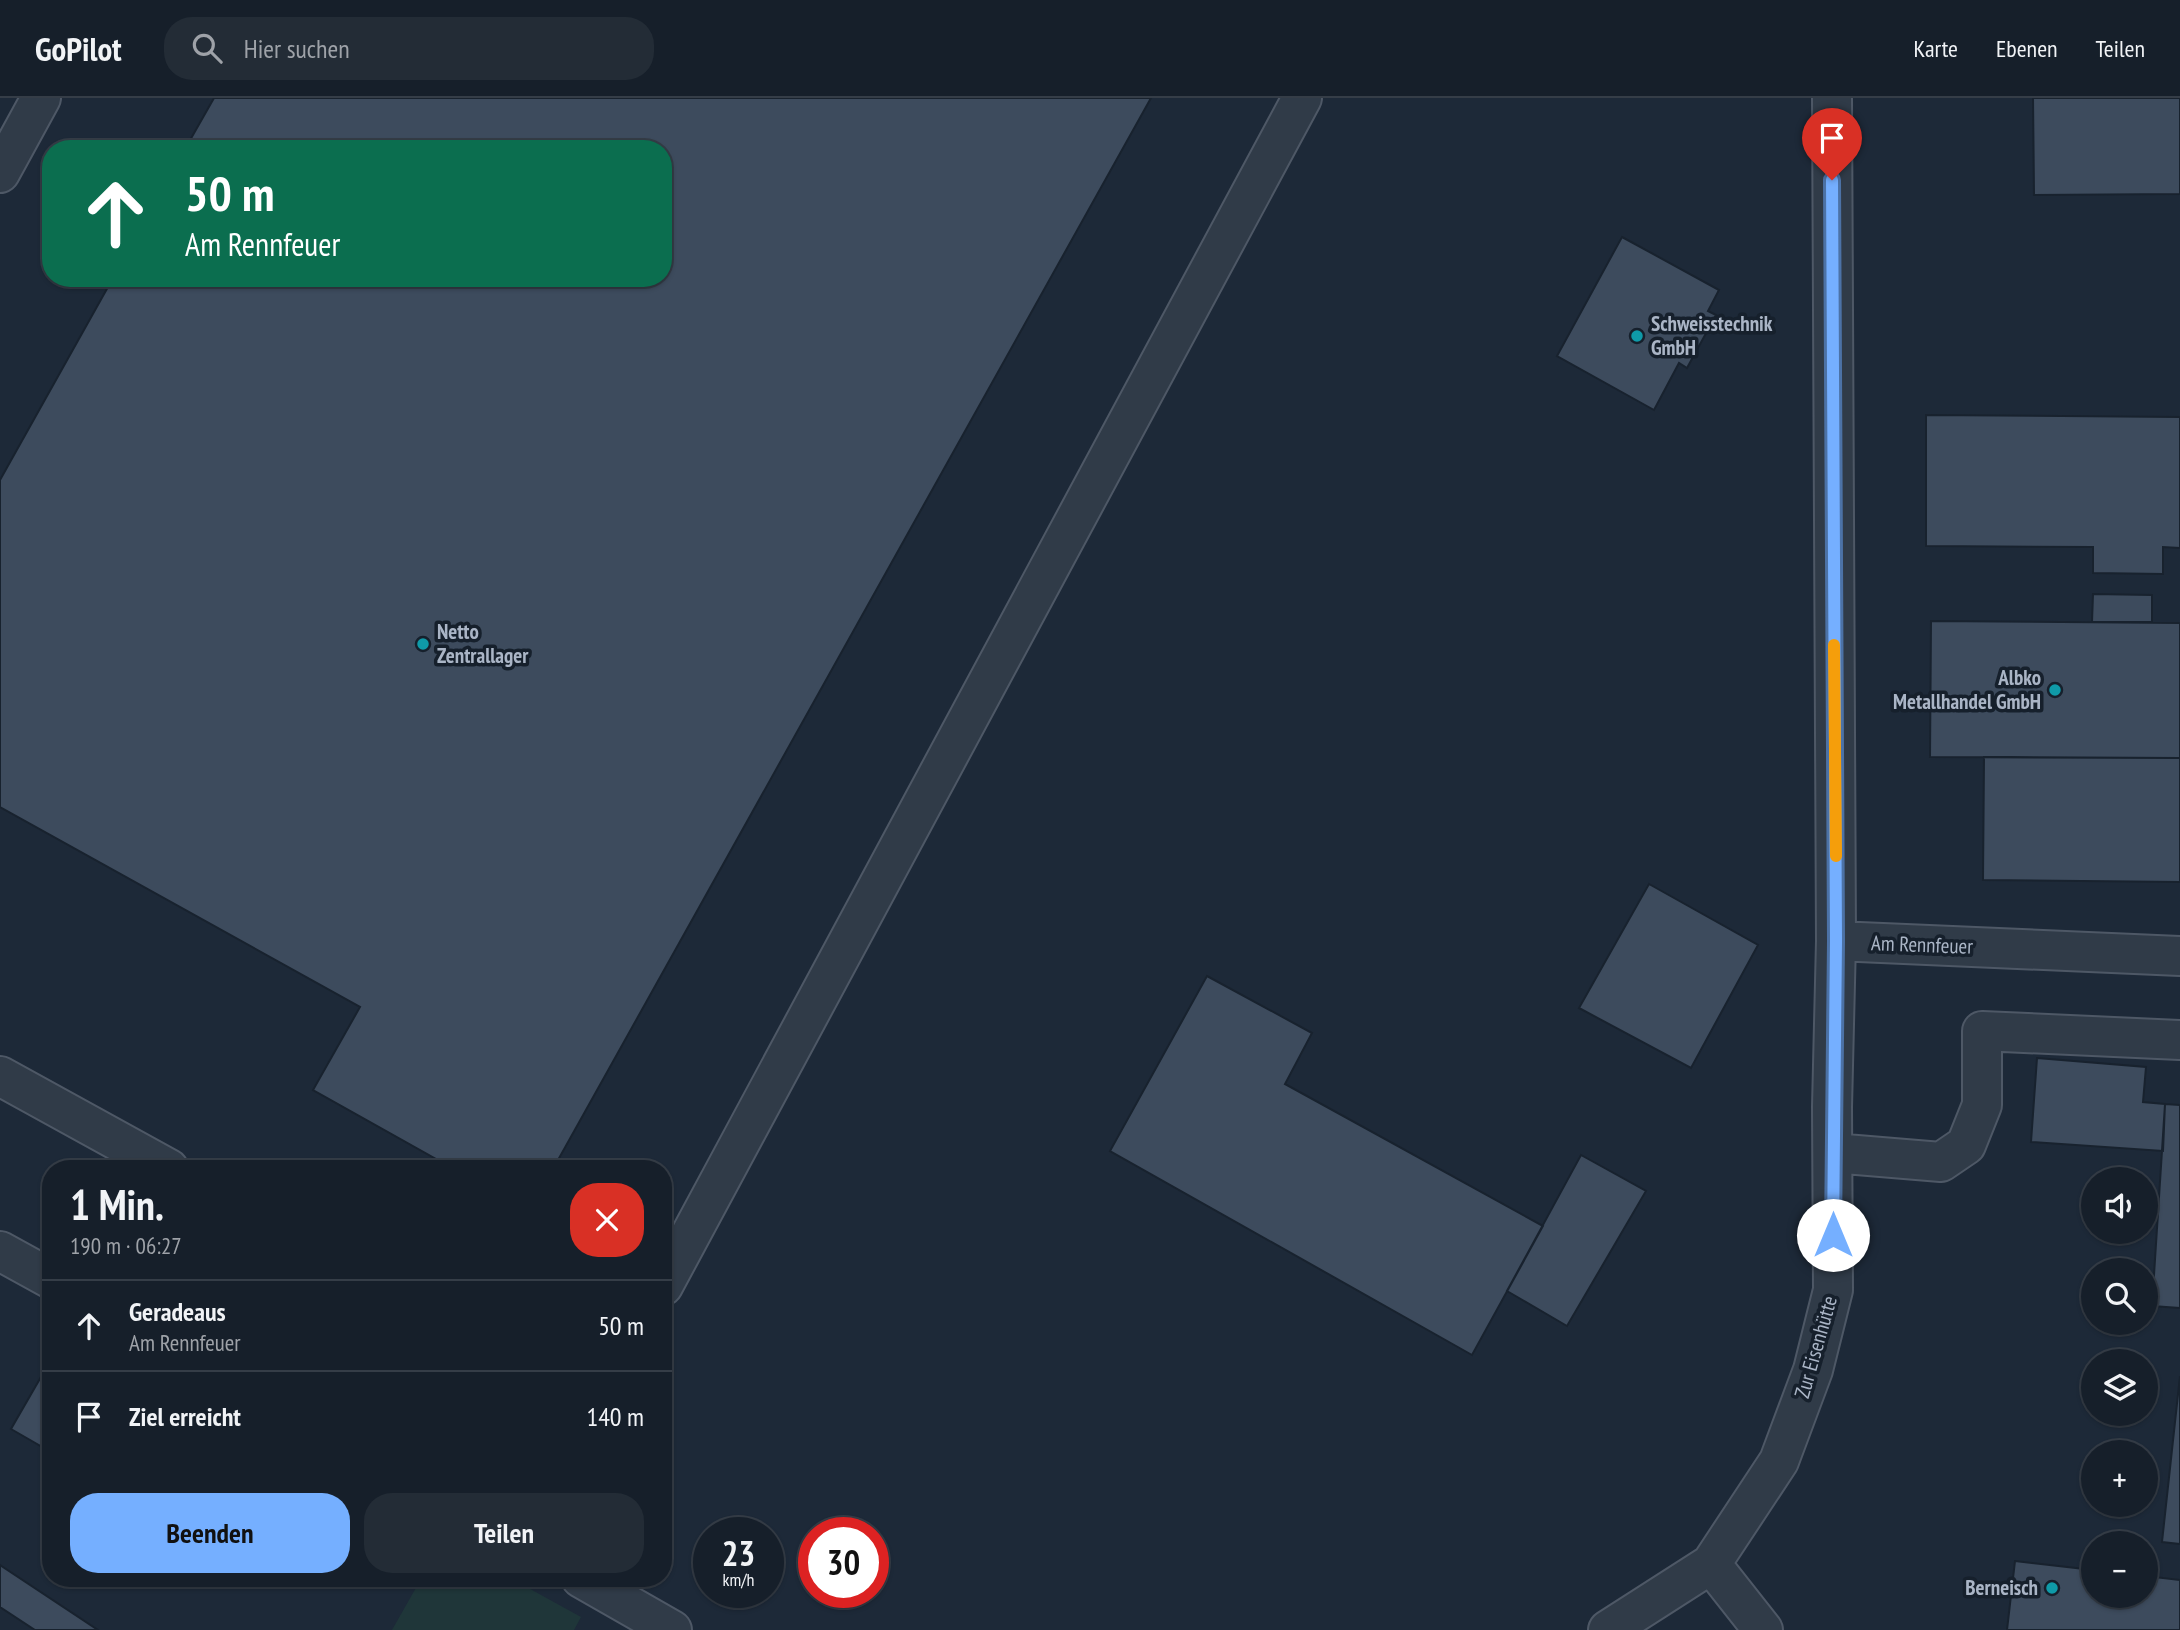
<!DOCTYPE html>
<html lang="de">
<head>
<meta charset="utf-8">
<style>
  :root { --surface:#161f2a; --page:#232c36; --text:#f1f3f6; --muted:#9ea2a8; --line:#353d47; --accent:#75afff }
  body { margin:0; font-family:"PT Sans Narrow",sans-serif; background:var(--page); color:var(--text); height:100vh; display:flex; flex-direction:column; font-size:26px; white-space:nowrap }
  * { box-sizing:border-box; margin:0 }
  p { font-size:23px; color:var(--muted) }
  .icon { flex:none; width:38px; height:38px; fill:none; stroke:currentColor; stroke-width:2; stroke-linecap:round; stroke-linejoin:round }
  .map { position:relative; flex:1; overflow:hidden }
  .details { position:absolute; left:42px; top:1062px; width:630px; height:427px; display:flex; flex-direction:column; background:var(--surface); border-radius:28px; box-shadow:0 2px 5px #0004,0 0 0 2px var(--line) }
  .details>* { flex:none }
  .banner { position:absolute; left:42px; top:42px; width:630px; height:147px; border-radius:28px; box-shadow:0 2px 5px #0004,0 0 0 2px var(--line); background:#0b6e4f; color:#fff; overflow:hidden }
  .fabs { position:absolute; left:2081px; top:1069px; display:grid; gap:14px }
  .fabs a { display:grid; place-items:center; width:77px; height:77px; border-radius:50%; background:var(--surface); box-shadow:0 2px 5px #0004,0 0 0 2px var(--line); font-size:35px }
  .speed { position:absolute; left:693px; top:1419px; display:flex; gap:14px; font-size:35px; font-weight:700; text-align:center }
  .speed>* { display:grid; place-content:center; width:91px; height:91px; border-radius:50%; background:var(--surface); box-shadow:0 2px 5px #0004,0 0 0 2px var(--line); line-height:1 }
  .speed small { font-size:18px; font-weight:400 }
  .speed .limit { border:10px solid #d22; background:#fff; color:#111 }
  .pin { position:absolute; display:grid; place-items:center; width:60px; height:60px; color:#fff; margin:-72px -30px; border-radius:50% 50% 50% 0; rotate:-45deg; box-shadow:0 0 7px #0007 }
  .pin .icon { rotate:45deg }
  .me { position:absolute; width:77px; margin:-38px; rotate:0deg; stroke-linejoin:round; filter:drop-shadow(0 0 5px #0008) }
  .turn { display:flex; align-items:center; gap:24px; height:147px; padding:0 28px; font-size:32px }
  .turn .icon { width:91px; height:91px; stroke-width:2.5 }
  .turn b { display:block; font-size:49px; line-height:60px }
  .round { display:grid; place-items:center; flex:none; width:74px; height:74px; border-radius:28px; background:var(--page) }
  .overview { display:flex; align-items:center; justify-content:space-between; height:119px; padding:0 28px }
  h1 { font-size:42px; font-weight:700; line-height:52px }
  .button { display:flex; gap:14px; margin-top:auto; padding:14px 28px }
  .button a { flex:1; height:80px; border-radius:28px; background:var(--accent); color:#111; font-size:28px; font-weight:700; line-height:80px; text-align:center }
  .button a+a { background:var(--page); color:var(--text) }
  ul { padding:0; list-style:none }
  li { display:flex; align-items:center; gap:21px; height:91px; padding:0 28px; border-top:2px solid var(--line) }
  li div { flex:1 }
  li b { display:block; font-size:26px }
  li em { font-style:normal }
  header { display:flex; align-items:center; gap:42px; box-sizing:border-box; height:98px; padding:0 35px; background:var(--surface); border-bottom:2px solid var(--line) }
  header strong { font-size:33px }
  nav { display:flex; gap:38px; margin-inline-start:auto; font-size:24px }
  .search { width:490px; height:63px; background:var(--page); display:flex; align-items:center; gap:18px; box-sizing:border-box; padding:0 24px; border-radius:28px; color:var(--muted); font-size:26px }
  .map>svg:first-child { display:block }
  .green { fill:#1f3639 }
  .building { fill:#3d4b5d; stroke:#18222e; stroke-width:2 }
  .lines { fill:none; stroke-linecap:round; stroke-linejoin:round }
  .minor-casing { stroke:#4e5866; stroke-width:42 }
  .minor { stroke:#303b48; stroke-width:38 }
  .route-casing { stroke:#4c72a6; stroke-width:18 }
  .route { stroke:#75afff; stroke-width:12 }
  .slow { stroke:#f59e0b; stroke-width:12 }
  .culture-dot { fill:#0f9aa8; stroke:#16202c; stroke-width:2.5 }
  .labels { text-anchor:middle; stroke-width:7; stroke-linejoin:round; paint-order:stroke }
  .poi-label { font-size:21px; font-weight:bold; fill:#aab5c6; stroke:#16202c; text-anchor:start }
  .street-label { font-size:21px; fill:#aab5c6; stroke:#16202c }
</style>
</head>
<body>
<header>
<strong>GoPilot</strong>
<div class="search"><svg class="icon" aria-label="search" viewBox="0 0 24 24"><circle cx="10" cy="10" r="6"/><path d="M15 15l6 6"/></svg>Hier suchen</div>
<nav><a>Karte</a><a>Ebenen</a><a>Teilen</a></nav>
</header>
<div class="map">
<svg width="2180" height="1532" viewBox="0 0 2180 1532">
  <rect width="100%" height="100%" fill="#1d2938"/>
  <!-- green -->
  <path class="green" d="M421,1481H512L581,1519L574,1532H392Z"/>
  <!-- building -->
  <path class="building" d="M214,0H1151L553,1071H454L313,992L360,909L0,709V382L113,180H663V51H185Z
    M2033,0H2180V96L2034,97Z
    M1622,139L1719,192L1708,213L1716,217L1687,270L1679,265L1654,312L1557,258Z
    M1926,317L2180,319V450L2163,449V476L2093,475V449L1926,448Z
    M2093,496L2152,497V524H2092Z
    M1931,523L2180,525V660L1930,659Z
    M1984,659L2180,660V784L1983,782Z
    M1649,786L1758,847L1691,970L1579,910Z
    M1207,878L1312,935L1285,986L1543,1128L1472,1257L1110,1053Z
    M2037,960L2146,969L2143,1004L2165,1006L2163,1053L2031,1044Z
    M2165,1006L2180,1007V1210L2152,1208Z
    M1581,1057L1646,1093L1567,1228L1507,1193Z
    M49,1265L51,1266V1354L11,1331Z
    M2180,1278V1446L2162,1444Z
    M2015,1463L2093,1472V1498H2146V1478L2180,1482V1532H2007Z
    M0,1467L98,1532H35L0,1509Z"/>
  <g class="lines">
    <defs>
      <path id="minor" d="M0,75L41,0
        M1836,843L2180,858
        M0,978L169,1071
        M1833,1055L1941,1064L1966,1047L1982,1007V933L2180,942
        M0,1153L51,1181
        M663,1188L1302,0
        M1711,1466L1763,1532
        M581,1480L672,1532
        M1608,1532L1711,1466L1779,1363L1813,1272L1833,1192L1832,1009L1836,843L1832,0"/>
    </defs>
    <!-- minor casing -->
    <use href="#minor" class="minor-casing"/>
    <!-- minor -->
    <use href="#minor" class="minor"/>
  </g>
  <g class="lines">
    <defs>
      <path id="route" d="M1832,82L1836,843L1833,1137"/>
    </defs>
    <!-- route casing -->
    <use href="#route" class="route-casing"/>
    <!-- route -->
    <use href="#route" class="route"/>
    <!-- slow -->
    <path class="slow" d="M1834,547L1836,758"/>
  </g>
  <!-- markers -->
  <g class="culture-dot">
    <circle cx="1637" cy="238" r="7"/>
    <circle cx="423" cy="546" r="7"/>
    <circle cx="2055" cy="592" r="7"/>
    <circle cx="2052" cy="1490" r="7"/>
  </g>
  <g class="labels">
    <!-- poi labels -->
    <g class="poi-label">
      <text x="1651" y="233">Schweisstechnik<tspan x="1651" dy="24">GmbH</tspan></text>
      <text x="437" y="541">Netto<tspan x="437" dy="24">Zentrallager</tspan></text>
      <text x="2041" y="587" text-anchor="end">Albko<tspan x="2041" dy="24">Metallhandel GmbH</tspan></text>
      <text x="2038" y="1497" text-anchor="end">Berneisch</text>
    </g>
    <!-- street labels -->
    <g class="street-label">
      <text transform="translate(1922 847) rotate(2)" y="7">Am Rennfeuer</text>
      <text transform="translate(1816 1249) rotate(-74)" y="7">Zur Eisenhütte</text>
    </g>
  </g>
</svg>
<div class="fabs">
<a><svg class="icon" aria-label="sound" viewBox="0 0 24 24"><path d="M4 9h4l5-4v14l-5-4H4zM17 9q2 3 0 6"/></svg></a>
<a><svg class="icon" aria-label="search" viewBox="0 0 24 24"><circle cx="10" cy="10" r="6"/><path d="M15 15l6 6"/></svg></a>
<a><svg class="icon" aria-label="layers" viewBox="0 0 24 24"><path d="M12 4l9 5-9 5-9-5zM3 14l9 5 9-5"/></svg></a>
<a>+</a>
<a>−</a>
</div>
<div class="speed"><div>23<small>km/h</small></div><div class="limit">30</div></div>
<div class="pin" style="left:1832px;top:82px;background:#d93025"><svg class="icon" aria-label="arrive" viewBox="0 0 24 24"><path d="M6 21V4h12l-3 4 3 4H6"/></svg></div>
<svg class="me" style="left:1833px;top:1137px" viewBox="-20 -20 40 40"><circle r="19" fill="#fff"/><path d="M0-13L10 11 0 6-10 11z" fill="#75afff"/></svg>
<div class="banner">
<div class="turn"><svg class="icon" aria-label="ahead" viewBox="0 0 24 24"><path d="M12 20V5M6 11l6-6 6 6"/></svg><div><b>50 m</b>Am Rennfeuer</div></div>
</div>
<section class="details">
<div class="overview"><div><h1>1 Min.</h1><p>190 m · 06:27</p></div><a class="round" style="background:#d93025;color:#fff"><svg class="icon" aria-label="close" viewBox="0 0 24 24"><path d="M6 6l12 12M18 6L6 18"/></svg></a></div>
<ul>
<li><svg class="icon" aria-label="ahead" viewBox="0 0 24 24"><path d="M12 20V5M6 11l6-6 6 6"/></svg><div><b>Geradeaus</b><p>Am Rennfeuer</p></div><em>50 m</em></li>
<li><svg class="icon" aria-label="arrive" viewBox="0 0 24 24"><path d="M6 21V4h12l-3 4 3 4H6"/></svg><div><b>Ziel erreicht</b></div><em>140 m</em></li>
</ul>
<div class="button"><a>Beenden</a><a>Teilen</a></div>
</section>
</div>
</body>
</html>
